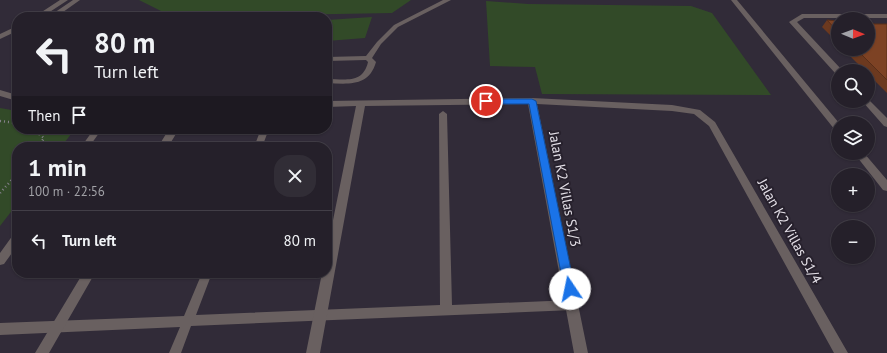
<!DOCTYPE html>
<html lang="en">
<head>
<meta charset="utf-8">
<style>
  :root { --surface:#25202a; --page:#312d36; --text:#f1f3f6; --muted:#a3a3a8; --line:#423e47 }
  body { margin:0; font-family:"PT Sans",sans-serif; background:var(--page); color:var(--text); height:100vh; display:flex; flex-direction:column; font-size:15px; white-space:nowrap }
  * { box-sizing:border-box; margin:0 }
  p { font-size:13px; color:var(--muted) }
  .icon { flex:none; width:22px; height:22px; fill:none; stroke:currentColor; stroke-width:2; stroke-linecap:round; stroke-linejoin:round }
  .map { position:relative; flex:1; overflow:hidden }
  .drawer { position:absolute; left:12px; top:142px; width:320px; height:136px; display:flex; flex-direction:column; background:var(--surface); border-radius:16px; box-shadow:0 1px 3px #0004,0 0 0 1px var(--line) }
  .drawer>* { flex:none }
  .banner { position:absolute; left:12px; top:12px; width:320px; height:122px; border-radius:16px; box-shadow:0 1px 3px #0004,0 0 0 1px var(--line); background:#25202a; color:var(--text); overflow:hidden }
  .needle { width:26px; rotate:91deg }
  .tools { position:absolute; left:831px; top:12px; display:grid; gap:8px }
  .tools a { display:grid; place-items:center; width:44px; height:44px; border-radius:50%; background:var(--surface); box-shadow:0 1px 3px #0004,0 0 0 1px var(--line); font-size:20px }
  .pin { position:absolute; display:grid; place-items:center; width:34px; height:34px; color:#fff; margin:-17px; border:2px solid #fff; border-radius:50%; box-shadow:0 1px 4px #0007 }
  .me { position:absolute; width:44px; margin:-22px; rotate:349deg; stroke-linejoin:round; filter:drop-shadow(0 0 3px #0008) }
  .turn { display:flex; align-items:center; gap:14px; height:84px; padding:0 16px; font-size:18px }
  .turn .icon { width:52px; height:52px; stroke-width:2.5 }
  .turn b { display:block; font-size:28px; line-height:34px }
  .then { display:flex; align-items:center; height:38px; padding:0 16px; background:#0003; gap:8px; font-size:15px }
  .round { display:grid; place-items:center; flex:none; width:42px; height:42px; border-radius:16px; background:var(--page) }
  .headline { display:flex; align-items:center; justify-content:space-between; height:68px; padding:0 16px }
  h1 { font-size:24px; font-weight:700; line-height:30px }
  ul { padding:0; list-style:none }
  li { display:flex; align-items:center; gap:12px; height:60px; padding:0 16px; border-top:1px solid var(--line) }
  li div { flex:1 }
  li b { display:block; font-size:15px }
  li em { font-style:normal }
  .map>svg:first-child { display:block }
  .green { fill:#324a28 }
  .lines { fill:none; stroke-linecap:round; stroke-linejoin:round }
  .path { stroke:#87828d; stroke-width:2.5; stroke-dasharray:1 3; stroke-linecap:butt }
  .service { fill:#696060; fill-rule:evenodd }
  .minor { fill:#696060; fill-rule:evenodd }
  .wall { fill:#6c391f }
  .building { fill:#7d4224; stroke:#582e19 }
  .route { fill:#1a73e8; stroke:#114b97 }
  .labels { text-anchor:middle; stroke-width:4; stroke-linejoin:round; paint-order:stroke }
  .street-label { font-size:14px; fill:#e4e0e8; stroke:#27212d }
</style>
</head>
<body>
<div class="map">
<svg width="887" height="353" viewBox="0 0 887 353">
  <rect width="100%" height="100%" fill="#312b38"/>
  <!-- green -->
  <path class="green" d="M139,0H411L392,13L173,17Z
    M486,1L528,4L691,6L712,13L771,95L542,94L535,67L490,66Z
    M372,17L365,38L327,41V20Z
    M0,108L17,111V129H75L61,147H17V204L0,226Z"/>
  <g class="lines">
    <!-- path -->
    <path class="path" d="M0,121L17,123
      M33,129L44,138L38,147
      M0,193L17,174"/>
    <!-- service -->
    <path class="service" d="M443,0H451L398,27L381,44L372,58L376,62C369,87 348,84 327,83V79C345,79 363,84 368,62L366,60L327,61V57L366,56L377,42L394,25Z
      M443,111L447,114L452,305L573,300L577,301L579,305L577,309L573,310L191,326L181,353H169L180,327L0,335V323L184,316L202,273H212L196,315L440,305L439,114Z
      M94,129H102L89,147H81Z
      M261,129H269L262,147H254Z
      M17,234V246L4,264L0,265V253L13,235Z"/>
    <!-- minor -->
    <path class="minor" d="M60,0H68L42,17H34Z
      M73,0H80L56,17H48Z
      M731,0H737L839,123L838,131L835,130Z
      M802,14H887V18H804L797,22L841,69L842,71H838V73H835L789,22Z
      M17,26V31L0,39V34Z
      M0,90L17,95V101L0,96Z
      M532,98L672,105L700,110L715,122L848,353H834L709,126L694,114L672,111L537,104L588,353H574L528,104L365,106L320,353H306L322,273H327V250L356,106L327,107V101Z
      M868,99L887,118V127L884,126L862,101H868Z
      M169,129H179L168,147H158Z
      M854,153H864L887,180V191L883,190Z
      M83,273H95L49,353H35Z"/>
  </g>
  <!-- wall -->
  <path class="wall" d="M827,20L838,21V43L822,27Z
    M874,24H887V93L868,74V71H865L843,49H868Z"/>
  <!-- building -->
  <path class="building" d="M827,20L838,21V32Z
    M868,21H870L874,24H887V80L856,49H868Z"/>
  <!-- route -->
  <path class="route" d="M484,99H532L536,101L575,289L574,292L570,294L566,292L564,289L529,104H486L484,103Z"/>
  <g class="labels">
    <!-- street labels -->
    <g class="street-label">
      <text transform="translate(565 189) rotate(79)" y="5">Jalan K2 Villas S1/3</text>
      <text transform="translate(790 231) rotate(61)" y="5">Jalan K2 Villas S1/4</text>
    </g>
  </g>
</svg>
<div class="tools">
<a><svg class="needle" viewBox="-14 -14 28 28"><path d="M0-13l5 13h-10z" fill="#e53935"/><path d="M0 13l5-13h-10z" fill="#a3a3a8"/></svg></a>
<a><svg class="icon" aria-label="search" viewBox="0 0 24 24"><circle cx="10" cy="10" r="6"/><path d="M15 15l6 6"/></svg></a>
<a><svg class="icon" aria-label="layers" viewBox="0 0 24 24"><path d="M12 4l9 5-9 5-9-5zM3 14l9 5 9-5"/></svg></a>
<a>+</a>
<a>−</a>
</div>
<div class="pin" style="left:486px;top:101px;background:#d93025"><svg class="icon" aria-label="arrive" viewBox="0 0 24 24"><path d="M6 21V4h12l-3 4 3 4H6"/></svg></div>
<svg class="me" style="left:570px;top:289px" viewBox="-20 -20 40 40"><circle r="19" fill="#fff"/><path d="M0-13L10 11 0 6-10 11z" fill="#1a73e8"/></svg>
<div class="banner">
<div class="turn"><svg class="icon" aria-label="left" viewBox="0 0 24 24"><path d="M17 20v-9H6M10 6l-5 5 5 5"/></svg><div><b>80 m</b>Turn left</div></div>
<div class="then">Then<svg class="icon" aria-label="arrive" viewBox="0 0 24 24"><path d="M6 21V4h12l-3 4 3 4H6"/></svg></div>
</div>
<section class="drawer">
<div class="headline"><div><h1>1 min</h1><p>100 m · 22:56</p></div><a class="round"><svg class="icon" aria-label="close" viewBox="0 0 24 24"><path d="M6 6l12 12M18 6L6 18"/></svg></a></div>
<ul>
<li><svg class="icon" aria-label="left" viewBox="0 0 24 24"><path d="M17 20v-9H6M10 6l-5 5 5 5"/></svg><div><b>Turn left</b></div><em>80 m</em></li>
</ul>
</section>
</div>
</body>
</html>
